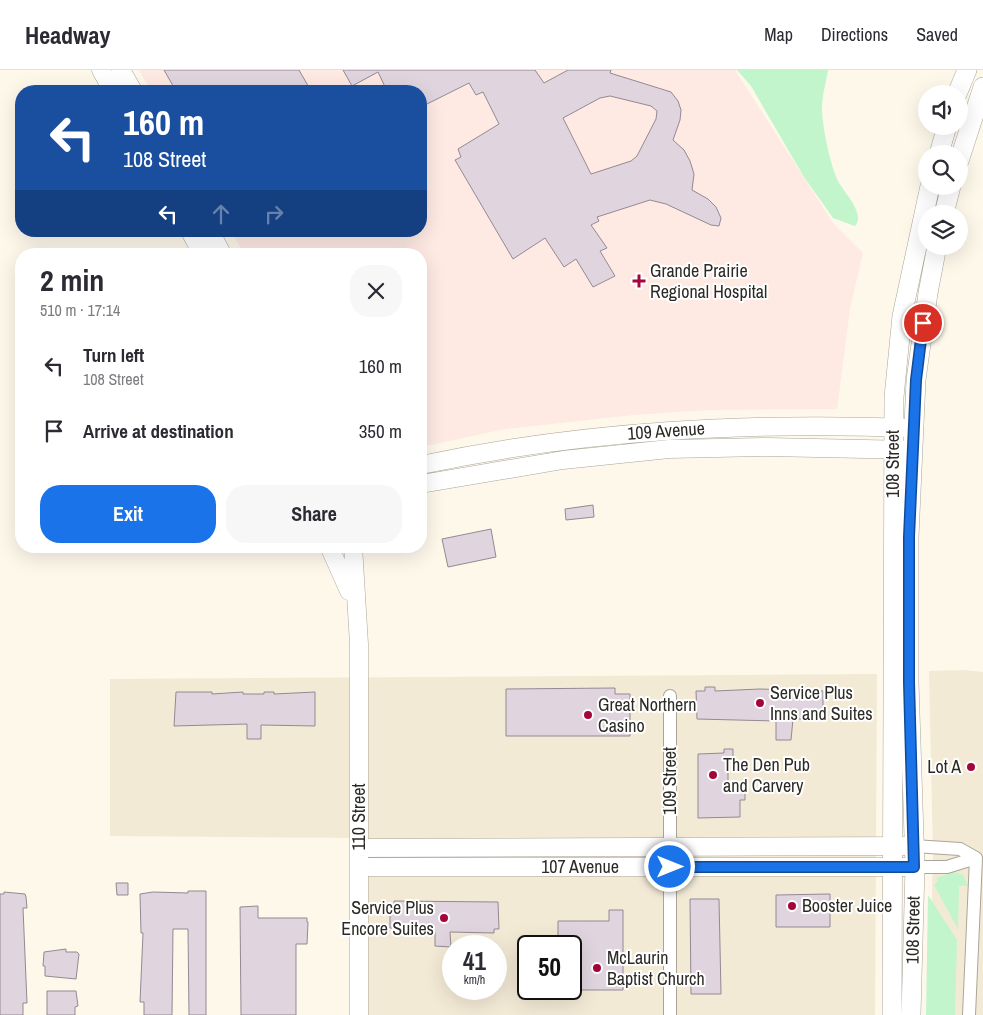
<!DOCTYPE html>
<html lang="en">
<head>
<meta charset="utf-8">
<style>
  :root { --surface:#fff; --page:#f7f7f7; --text:#2b2b33; --muted:#7c7c81; --line:#e1e1e2; --accent:#1a73e8 }
  body { margin:0; font-family:"Archivo Narrow",sans-serif; background:var(--page); color:var(--text); height:100vh; display:flex; flex-direction:column; font-size:19px; white-space:nowrap }
  * { box-sizing:border-box; margin:0 }
  p { font-size:16px; color:var(--muted) }
  .icon { flex:none; width:28px; height:28px; fill:none; stroke:currentColor; stroke-width:2; stroke-linecap:round; stroke-linejoin:round }
  .map { position:relative; flex:1; overflow:hidden }
  .side { position:absolute; left:15px; top:178px; width:412px; height:305px; display:flex; flex-direction:column; background:var(--surface); border-radius:20px; box-shadow:0 5px 20px #0002 }
  .side>* { flex:none }
  .guide { position:absolute; left:15px; top:15px; width:412px; height:152px; border-radius:20px; box-shadow:0 5px 20px #0002; background:#1a4fa0; color:#fff; overflow:hidden }
  .tools { position:absolute; left:918px; top:15px; display:grid; gap:10px }
  .tools a { display:grid; place-items:center; width:50px; height:50px; border-radius:50%; background:var(--surface); box-shadow:0 5px 20px #0002; font-size:25px }
  .speed { position:absolute; left:442px; top:865px; display:flex; gap:10px; font-size:25px; font-weight:700; text-align:center }
  .speed>* { display:grid; place-content:center; width:65px; height:65px; border-radius:50%; background:var(--surface); box-shadow:0 5px 20px #0002; line-height:1 }
  .speed small { font-size:12px; font-weight:400 }
  .speed .limit { border:2px solid #111; border-radius:8px; background:#fff; color:#111 }
  .pin { position:absolute; display:grid; place-items:center; width:42px; height:42px; color:#fff; margin:-21px; border:2px solid #fff; border-radius:50%; box-shadow:0 1px 5px #0007 }
  .me { position:absolute; width:55px; margin:-28px; rotate:90deg; stroke-linejoin:round; filter:drop-shadow(0 0 4px #0008) }
  .turn { display:flex; align-items:center; gap:18px; height:105px; padding:0 25px; font-size:22px }
  .turn .icon { width:65px; height:65px; stroke-width:2.5 }
  .turn b { display:block; font-size:35px; line-height:42px }
  .lanes { display:flex; align-items:center; height:48px; padding:0 25px; background:#0003; justify-content:center; gap:25px; direction:ltr }
  .lanes .off { opacity:.35 }
  .round { display:grid; place-items:center; flex:none; width:52px; height:52px; border-radius:20px; background:var(--page) }
  .overview { display:flex; align-items:center; justify-content:space-between; height:85px; padding:0 25px }
  h1 { font-size:30px; font-weight:700; line-height:38px }
  .primary-button { display:flex; gap:10px; margin-top:auto; padding:10px 25px }
  .primary-button a { flex:1; height:58px; border-radius:20px; background:var(--accent); color:#fff; font-size:20px; font-weight:700; line-height:58px; text-align:center }
  .primary-button a+a { background:var(--page); color:var(--text) }
  ul { padding:0; list-style:none }
  li { display:flex; align-items:center; gap:15px; height:65px; padding:0 25px }
  li div { flex:1 }
  li b { display:block; font-size:19px }
  li em { font-style:normal }
  header { display:flex; align-items:center; gap:30px; box-sizing:border-box; height:70px; padding:0 25px; background:var(--surface); border-bottom:1px solid var(--line) }
  header strong { font-size:24px }
  nav { display:flex; gap:28px; margin-inline-start:auto; font-size:18px }
  .map>svg:first-child { display:block }
  .built { fill:#f3ead6; fill-rule:evenodd }
  .medical { fill:#fee9e3 }
  .green { fill:#c2f5cc }
  .building { fill:#e0d5df; stroke:#948993; fill-rule:evenodd }
  .lines { fill:none; stroke-linecap:round; stroke-linejoin:round }
  .street-casing { stroke:#aaa598; stroke-width:14 }
  .secondary-casing { stroke:#aaa598; stroke-width:19 }
  .primary-casing { stroke:#aaa598; stroke-width:20 }
  .street { stroke:#fff; stroke-width:12 }
  .secondary { stroke:#fff; stroke-width:18 }
  .primary { stroke:#fff; stroke-width:19 }
  .route-casing { stroke:#114b97; stroke-width:12 }
  .route { stroke:#1a73e8; stroke-width:9 }
  .poi-dot { fill:#a3063b; stroke:#fff; stroke-width:2 }
  .labels { text-anchor:middle; stroke-width:4; stroke-linejoin:round; paint-order:stroke }
  .poi-label { font-size:18px; fill:#2c2a25; stroke:#fff; text-anchor:start }
  .street-label { font-size:18px; fill:#2c2a25; stroke:#fff }
</style>
</head>
<body>
<header>
<strong>Headway</strong>
<nav><a>Map</a><a>Directions</a><a>Saved</a></nav>
</header>
<div class="map">
<svg width="983" height="945" viewBox="0 0 983 945">
  <rect width="100%" height="100%" fill="#fdf8ea"/>
  <!-- built -->
  <path class="built" d="M964,600L983,602V945H929L933,786L929,601Z
    M877,604L875,945H359V768L110,766V609ZM454,876H496V919H454ZM529,876H571V919H529Z"/>
  <!-- medical -->
  <path class="medical" d="M139,0H735L833,153L863,183L850,239L837,339L707,340L634,345L505,359L421,377V184H244L231,161H421V21H151Z"/>
  <!-- green -->
  <path class="green" d="M737,0H828C826,11 823,23 822,34C821,52 830,93 837,109C843,122 866,143 855,156L833,148L804,107L751,16Z
    M954,802L963,805L968,816H959L958,859L934,815L938,811L936,808Z
    M928,825L957,870L955,945H926Z"/>
  <!-- building -->
  <path class="building" d="M164,0H299L311,21H176Z
    M343,0H535L544,13L568,0H611L610,3L671,22L678,31L681,40L680,50L673,70L684,80L690,91L694,104L692,120L708,129L716,137L721,148L719,156L711,155L666,134L650,130L597,147L599,151L591,155L607,178L600,181L615,206L593,217L576,189L564,197L545,168L513,189L455,90L461,87L458,79L499,54L483,22L476,25L469,13L421,37V21H387L378,2L352,16ZM610,26L651,36L657,41L656,49L637,86L631,91L591,104L563,48L600,28Z
    M593,435L594,447L566,450L565,439Z
    M491,459L496,487L448,497L442,469Z
    M705,617H715V621L760,619L823,621V646H817V649H793L791,670H776V651L697,649L696,621H705Z
    M615,618V624H630V666H506V619Z
    M176,622H212V624L243,622V624H264V622H274V624L315,622V656L261,655V669H247V654L174,656Z
    M724,679H733V688H728V722H745V730H740V747L698,748V684L724,683Z
    M116,813H128V825H117Z
    M188,821H206V945H189L188,859H173L172,945H144V932H140L143,863H141L140,824L153,822L188,823Z
    M4,822L25,824L26,827L27,838H23L27,933H23V945H0V824H4Z
    M830,824V857H776V825Z
    M690,829H719L721,924H691Z
    M394,831L498,832L499,859H494V863L450,862L451,877L435,876V862L394,863V858H390V838L394,839Z
    M258,836V848H307V852H308L307,874H296V945H241L240,837Z
    M609,840H623V920H571V876H558V851H609Z
    M66,879V882H77L79,884L76,909L45,906V896H43L44,882Z
    M47,921H76L78,936L75,937V945H47Z"/>
  <g class="lines">
    <defs>
      <path id="street" d="M914,776L960,779L976,788
        M915,797H947L976,788
        M670,945V626
        M969,945L976,788"/>
      <path id="secondary" d="M101,0L113,21
        M121,0L133,21
        M190,161L202,184
        M210,161L222,184
        M421,395C584,360 748,352 914,358
        M421,414L563,390L669,379L767,377L913,380
        M329,476L349,521
        M353,476L359,574V945
        M359,778L914,776
        M359,797H915"/>
      <path id="primary" d="M957,24L967,0
        M939,84L947,56
        M959,91L983,17
        M944,144L951,116
        M892,945L894,327L902,246L930,116
        M911,945L915,797L909,612V467L916,310L928,223L937,176"/>
    </defs>
    <!-- street casing -->
    <use href="#street" class="street-casing"/>
    <!-- secondary casing -->
    <use href="#secondary" class="secondary-casing"/>
    <!-- primary casing -->
    <use href="#primary" class="primary-casing"/>
    <!-- street -->
    <use href="#street" class="street"/>
    <!-- secondary -->
    <use href="#secondary" class="secondary"/>
    <!-- primary -->
    <use href="#primary" class="primary"/>
  </g>
  <g class="lines">
    <defs>
      <path id="route" d="M670,797H914L909,612V467L916,310L923,253"/>
    </defs>
    <!-- route casing -->
    <use href="#route" class="route-casing"/>
    <!-- route -->
    <use href="#route" class="route"/>
  </g>
  <!-- markers -->
  <g class="poi-dot">
    <path d="M636.5 203.5h5v5h5v5h-5v5h-5v-5h-5v-5h5z"/>
    <circle cx="760" cy="633" r="5"/>
    <circle cx="588" cy="645" r="5"/>
    <circle cx="971" cy="697" r="5"/>
    <circle cx="713" cy="705" r="5"/>
    <circle cx="792" cy="836" r="5"/>
    <circle cx="444" cy="848" r="5"/>
    <circle cx="597" cy="898" r="5"/>
  </g>
  <g class="labels">
    <!-- poi labels -->
    <g class="poi-label">
      <text x="650" y="207">Grande Prairie<tspan x="650" dy="21">Regional Hospital</tspan></text>
      <text x="770" y="629">Service Plus<tspan x="770" dy="21">Inns and Suites</tspan></text>
      <text x="598" y="641">Great Northern<tspan x="598" dy="21">Casino</tspan></text>
      <text x="723" y="701">The Den Pub<tspan x="723" dy="21">and Carvery</tspan></text>
      <text x="961" y="703" text-anchor="end">Lot A</text>
      <text x="802" y="842">Booster Juice</text>
      <text x="434" y="844" text-anchor="end">Service Plus<tspan x="434" dy="21">Encore Suites</tspan></text>
      <text x="607" y="894">McLaurin<tspan x="607" dy="21">Baptist Church</tspan></text>
    </g>
    <!-- street labels -->
    <g class="street-label">
      <text transform="translate(666 361) rotate(-4)" y="6">109 Avenue</text>
      <text transform="translate(893 394) rotate(-90)" y="6">108 Street</text>
      <text transform="translate(670 711) rotate(-90)" y="6">109 Street</text>
      <text transform="translate(359 747) rotate(-90)" y="6">110 Street</text>
      <text x="580" y="803">107 Avenue</text>
      <text transform="translate(913 860) rotate(-89)" y="6">108 Street</text>
    </g>
  </g>
</svg>
<div class="tools">
<a><svg class="icon" aria-label="sound" viewBox="0 0 24 24"><path d="M4 9h4l5-4v14l-5-4H4zM17 9q2 3 0 6"/></svg></a>
<a><svg class="icon" aria-label="search" viewBox="0 0 24 24"><circle cx="10" cy="10" r="6"/><path d="M15 15l6 6"/></svg></a>
<a><svg class="icon" aria-label="layers" viewBox="0 0 24 24"><path d="M12 4l9 5-9 5-9-5zM3 14l9 5 9-5"/></svg></a>
</div>
<div class="speed"><div>41<small>km/h</small></div><div class="limit">50</div></div>
<div class="pin" style="left:923px;top:253px;background:#d93025"><svg class="icon" aria-label="arrive" viewBox="0 0 24 24"><path d="M6 21V4h12l-3 4 3 4H6"/></svg></div>
<svg class="me" style="left:670px;top:797px" viewBox="-20 -20 40 40"><circle r="17" fill="#1a73e8" stroke="#fff" stroke-width="3"/><path d="M0-11L8 9 0 5-8 9z" fill="#fff"/></svg>
<div class="guide">
<div class="turn"><svg class="icon" aria-label="left" viewBox="0 0 24 24"><path d="M17 20v-9H6M10 6l-5 5 5 5"/></svg><div><b>160 m</b>108 Street</div></div>
<div class="lanes"><svg class="icon" aria-label="left" viewBox="0 0 24 24"><path d="M17 20v-9H6M10 6l-5 5 5 5"/></svg><svg class="icon off" aria-label="ahead" viewBox="0 0 24 24"><path d="M12 20V5M6 11l6-6 6 6"/></svg><svg class="icon off" aria-label="right" viewBox="0 0 24 24"><path d="M7 20v-9h11M14 6l5 5-5 5"/></svg></div>
</div>
<section class="side">
<div class="overview"><div><h1>2 min</h1><p>510 m · 17:14</p></div><a class="round"><svg class="icon" aria-label="close" viewBox="0 0 24 24"><path d="M6 6l12 12M18 6L6 18"/></svg></a></div>
<ul>
<li><svg class="icon" aria-label="left" viewBox="0 0 24 24"><path d="M17 20v-9H6M10 6l-5 5 5 5"/></svg><div><b>Turn left</b><p>108 Street</p></div><em>160 m</em></li>
<li><svg class="icon" aria-label="arrive" viewBox="0 0 24 24"><path d="M6 21V4h12l-3 4 3 4H6"/></svg><div><b>Arrive at destination</b></div><em>350 m</em></li>
</ul>
<div class="primary-button"><a>Exit</a><a>Share</a></div>
</section>
</div>
</body>
</html>
